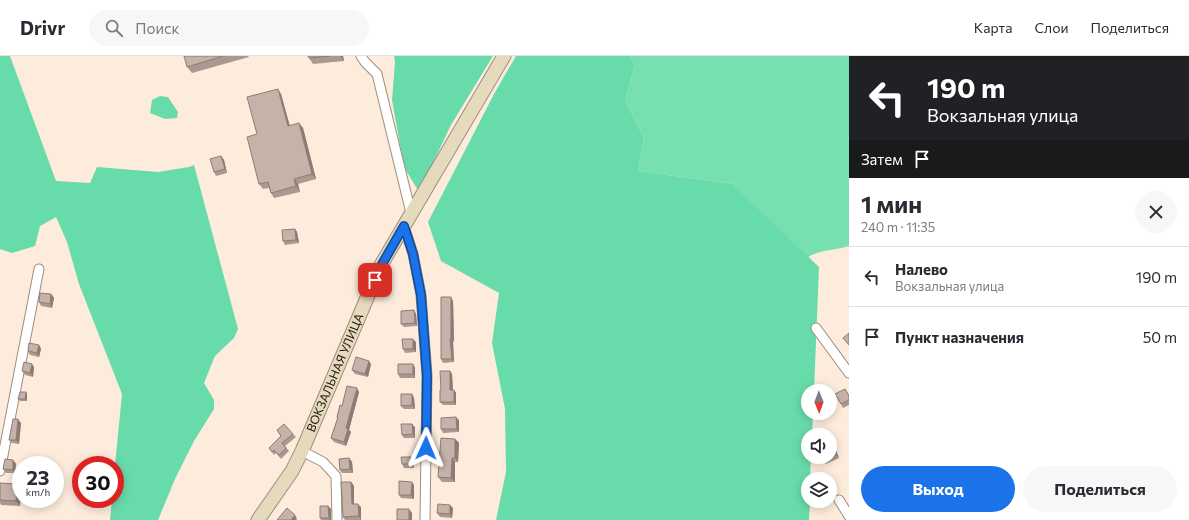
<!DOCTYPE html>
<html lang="ru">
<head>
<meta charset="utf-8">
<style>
  :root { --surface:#fff; --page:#f7f7f7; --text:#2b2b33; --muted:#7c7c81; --line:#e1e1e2; --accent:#1a73e8 }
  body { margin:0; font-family:Commissioner,sans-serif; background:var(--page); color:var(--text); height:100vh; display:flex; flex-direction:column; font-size:15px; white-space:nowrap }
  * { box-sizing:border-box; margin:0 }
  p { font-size:13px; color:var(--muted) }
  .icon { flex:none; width:22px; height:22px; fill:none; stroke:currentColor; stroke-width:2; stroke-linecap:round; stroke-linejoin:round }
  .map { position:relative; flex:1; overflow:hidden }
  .drawer { display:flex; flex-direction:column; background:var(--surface); width:340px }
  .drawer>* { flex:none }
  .top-card { background:#202124; color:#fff; overflow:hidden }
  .needle { width:26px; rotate:179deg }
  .fabs { position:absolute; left:801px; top:328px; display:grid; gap:8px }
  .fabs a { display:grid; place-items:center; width:36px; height:36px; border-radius:50%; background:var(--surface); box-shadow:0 2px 10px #0003; font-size:20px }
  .speed { position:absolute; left:12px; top:400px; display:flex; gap:8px; font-size:20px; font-weight:700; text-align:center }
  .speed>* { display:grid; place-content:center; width:52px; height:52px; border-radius:50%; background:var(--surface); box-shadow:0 2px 10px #0003; line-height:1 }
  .speed small { font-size:10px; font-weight:400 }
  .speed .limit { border:6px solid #d22; background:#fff; color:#111 }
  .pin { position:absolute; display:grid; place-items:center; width:34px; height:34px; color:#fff; margin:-17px; border-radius:8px; box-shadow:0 2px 6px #0006 }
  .me { position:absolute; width:44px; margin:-22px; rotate:1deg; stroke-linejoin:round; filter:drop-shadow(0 0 3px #0008) }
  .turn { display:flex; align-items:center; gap:14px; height:84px; padding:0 12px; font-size:18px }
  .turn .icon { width:52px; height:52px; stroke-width:2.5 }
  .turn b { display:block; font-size:28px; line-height:34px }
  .then { display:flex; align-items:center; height:38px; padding:0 12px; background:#0003; gap:8px; font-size:15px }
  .round { display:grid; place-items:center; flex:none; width:42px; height:42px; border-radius:21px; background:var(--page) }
  .summary { display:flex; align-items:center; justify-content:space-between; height:68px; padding:0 12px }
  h1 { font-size:24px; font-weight:700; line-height:30px }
  .action { display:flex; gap:8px; margin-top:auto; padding:8px 12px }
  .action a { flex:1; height:46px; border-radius:24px; background:var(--accent); color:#fff; font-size:16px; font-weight:700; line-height:46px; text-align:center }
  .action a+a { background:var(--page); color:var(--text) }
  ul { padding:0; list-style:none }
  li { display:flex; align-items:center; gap:12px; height:60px; padding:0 12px; border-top:1px solid var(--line) }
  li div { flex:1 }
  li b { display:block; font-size:15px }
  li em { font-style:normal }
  header { display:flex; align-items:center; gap:24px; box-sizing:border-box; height:56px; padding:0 20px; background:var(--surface); border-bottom:1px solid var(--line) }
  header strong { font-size:19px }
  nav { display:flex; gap:22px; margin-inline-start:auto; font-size:14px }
  .search { width:280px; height:36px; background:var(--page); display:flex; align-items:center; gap:10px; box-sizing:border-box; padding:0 14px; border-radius:22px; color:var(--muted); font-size:15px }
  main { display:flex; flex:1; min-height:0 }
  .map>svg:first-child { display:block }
  .green { fill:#78dfb1 }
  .forest { fill:#68dbaa }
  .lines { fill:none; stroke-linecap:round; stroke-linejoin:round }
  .street-casing { stroke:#9d8d7f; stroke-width:11 }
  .secondary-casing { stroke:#9d8d7f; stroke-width:15 }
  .street { stroke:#fff; stroke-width:9 }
  .secondary { stroke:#e6dabc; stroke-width:13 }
  .wall { fill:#aa9990 }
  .shaded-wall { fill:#8b7d76 }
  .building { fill:#c6b2a8; stroke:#8b7d76 }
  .route-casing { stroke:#114b97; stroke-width:10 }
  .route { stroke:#1a73e8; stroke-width:7 }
  .labels { text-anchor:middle; stroke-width:3; stroke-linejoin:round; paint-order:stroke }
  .street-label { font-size:12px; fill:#1c1611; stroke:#fff }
</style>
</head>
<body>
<header>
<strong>Drivr</strong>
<div class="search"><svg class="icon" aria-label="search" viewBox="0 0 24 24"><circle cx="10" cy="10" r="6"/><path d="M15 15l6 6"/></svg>Поиск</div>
<nav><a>Карта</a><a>Слои</a><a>Поделиться</a></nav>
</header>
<main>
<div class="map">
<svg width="849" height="464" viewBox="0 0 849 464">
  <rect width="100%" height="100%" fill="#fdecdc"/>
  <!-- green -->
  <path class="green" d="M630,0H849V190C834,195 822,193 808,201L733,128L638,115L644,82L625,44L635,8Z"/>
  <!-- forest -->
  <path class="forest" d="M0,0H10L56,125L90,127L97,111L158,116L189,111L194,109L238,273L234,282L215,300L204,327L214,344V353L194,385L175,423L158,464H110L112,443H115V409L122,338L79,228L67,186L56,161L40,170L35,190L12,197L0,193Z
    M394,0H493L451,69L419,136L404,111L392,44L395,6Z
    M516,0H630L635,8L625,44L644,82L638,115L733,128L819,211L814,335H808V357H813L812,379H808V401H811L810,423H808V445H810L809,464H496L506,416L505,353L492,287L499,237L441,205L428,166L494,38Z
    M160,40L168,41L178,56L177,62L165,63L150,57L152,44Z"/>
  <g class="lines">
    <defs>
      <path id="street" d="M361,0L365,6L377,18L411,157
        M404,170L413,198L421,239L427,320L425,464
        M816,272L849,317
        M302,395L323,406L336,420L337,464
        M0,415L39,213
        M839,444L849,460"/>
      <g id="secondary">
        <path id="s1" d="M258,464L292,415L302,395L381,209L504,0"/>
      </g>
    </defs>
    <!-- street casing -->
    <use href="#street" class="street-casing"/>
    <!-- secondary casing -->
    <use href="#secondary" class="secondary-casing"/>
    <!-- street -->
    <use href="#street" class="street"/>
    <!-- secondary -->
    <use href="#secondary" class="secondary"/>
  </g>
  <!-- wall -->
  <path class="wall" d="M184,0H248L249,1L192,17L187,11Z
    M308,0H343L344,5L313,8L309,2Z
    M281,38L290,70L299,67L303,72L316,123L298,128L300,136L274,142L271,137L269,132L263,133L259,128L257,78Z
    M221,100L224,104L227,117L216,120L214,116Z
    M295,173L297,176L299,187L285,189L283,185Z
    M51,238L54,242L52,252L41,250L39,246Z
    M453,245L454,286H453L454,306L443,307L441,303Z
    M414,254L416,258L417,270L404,271L401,268Z
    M416,286V296L405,297L403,293Z
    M39,289L41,293L39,301L30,299L28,295Z
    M371,308L368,321L355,318L352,314Z
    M413,308L415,312V322H400L398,318Z
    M34,311L33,321L25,319L22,315Z
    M450,315L452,318L453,334H454L456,337V349H443L440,346L441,334Z
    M845,333L849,339V349L843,352L841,348Z
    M26,336L27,338V345H20L18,343Z
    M359,336L349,374L351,376L346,390L334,386L331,382L338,362L337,361L342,350Z
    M412,338L414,342L415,353H404L401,350Z
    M459,364V376L443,377L441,373Z
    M21,367L19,388L12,387L9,384Z
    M415,371V382H404L402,379Z
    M277,374L293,378L296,381L285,390L289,395L281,403L276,397L274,399L269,392L281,380Z
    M455,383L459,387L458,406H455V426H442L438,421Z
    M835,392L839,402L826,408L823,404Z
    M411,401L413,404L414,412H404L402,408Z
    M349,402L352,406L353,417H342L340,414Z
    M13,404L16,408L15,417H6L3,413Z
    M351,426L354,430V448L361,451V464H345L343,461Z
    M414,429V443L401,442L399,439Z
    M21,433L20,450L1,449L0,447V444Z
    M328,450L331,453V464H321L320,462Z
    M453,452L452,462L440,461L437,457Z"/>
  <!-- shaded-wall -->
  <path class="shaded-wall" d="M340,0H343L344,5Z
    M278,33L281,38L291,75L288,70Z
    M299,67L303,72L316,123L312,118Z
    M221,100L224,104L227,117L225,113Z
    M294,123L298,128L300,136L296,130Z
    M295,173L297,176L299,187L296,184Z
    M51,238L54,242L52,252L50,248Z
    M451,241L453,245L454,286L451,283Z
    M414,254L416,258L417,270L415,267Z
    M413,283L416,286V296L413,293Z
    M450,283L453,286L454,306L452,303Z
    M39,289L41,293L39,301L37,297Z
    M369,305L371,308L368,321L365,318Z
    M32,308L34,311L33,321L30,317Z
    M413,308L415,312V322L413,318Z
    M450,315L452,318L453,337L450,334Z
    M357,332L359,336L349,374L351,376L346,390L344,386L346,372Z
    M454,334L456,337V349L454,346Z
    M26,336L27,338V345L25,343Z
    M412,338L414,342L415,353L412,349Z
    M456,361L459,364V376L457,373Z
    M18,363L21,367L19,388L16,384Z
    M412,368L415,371V382L413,378Z
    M455,383L459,387L458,406L455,402Z
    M832,388L835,392L839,402L837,399Z
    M411,401L413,404L414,412L411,408Z
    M349,402L352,406L353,417L350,413Z
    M452,402L455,406V426L451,422Z
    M13,404L16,408L15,417L13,414Z
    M351,426L354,430V452L352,448Z
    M412,426L414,429V443L411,439Z
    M17,428L21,433L20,450L16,445Z
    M358,448L361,451V464L359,460Z
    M450,449L453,452L452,462L450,458Z
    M328,450L331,453V464H330L329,462Z
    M409,453L412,457V464H409Z
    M295,459L297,463L296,464H291Z"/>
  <!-- building -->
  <path class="building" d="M184,0H223L187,11Z
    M308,0H330L309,2Z
    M278,33L288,70L299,67L312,118L294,123L296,130L271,137L268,126L259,128L247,81L257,78L247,41Z
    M221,100L225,113L214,116L210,103Z
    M295,173L296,184L283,185L282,174Z
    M40,237L51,238L50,248L39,246Z
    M441,241H451V283H450L452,303H441Z
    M414,254L415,267L401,268V255Z
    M849,277V289L843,282Z
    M402,283H413V293H403Z
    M29,287L39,289L37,297L28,295Z
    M356,301L369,305L365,318L352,314Z
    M24,306L32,308L30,317L22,315Z
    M398,308H413V318H398Z
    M440,315H450V334H454V346H440V334H441Z
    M347,330L357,332L346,372L348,373L344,386L331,382L338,361H337L340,349L342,350Z
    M845,333L849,340V344L841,348L835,338Z
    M20,336H26L25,343H18Z
    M401,338H412V349L401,350Z
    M456,361L457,373H441V362Z
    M13,363H18L16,384H9Z
    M284,368L293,378L282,387L286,392L279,399L274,394L272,396L269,392L281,380L277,374Z
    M401,368H412L413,378L402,379Z
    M441,382L455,383V402H452L451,422L438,421Z
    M832,388L837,399L823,404L822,401H830V389Z
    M401,401H411V408H402Z
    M349,402L350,413L340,414L339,403Z
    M5,403L13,404V414L3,413Z
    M399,425L412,426L411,439H399Z
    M341,426H351L352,448H358L359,460L343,461Z
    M0,427L17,428L16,445L0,444Z
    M438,448L450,449V458L437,457Z
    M320,450H328L329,462H320Z
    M287,452L295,459L291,464H277Z
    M397,453H409V464H397Z"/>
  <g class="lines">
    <defs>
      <path id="route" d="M375,224L381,210L404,170L413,198L421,239L427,320L426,392"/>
    </defs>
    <!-- route casing -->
    <use href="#route" class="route-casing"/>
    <!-- route -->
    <use href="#route" class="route"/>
  </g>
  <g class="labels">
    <!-- street labels -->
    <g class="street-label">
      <text dy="4" stroke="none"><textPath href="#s1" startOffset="167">ВОКЗАЛЬНАЯ УЛИЦА</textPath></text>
    </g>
  </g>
</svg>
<div class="fabs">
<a><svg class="needle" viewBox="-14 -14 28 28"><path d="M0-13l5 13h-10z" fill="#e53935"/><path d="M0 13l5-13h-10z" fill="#7c7c81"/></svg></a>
<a><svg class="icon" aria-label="sound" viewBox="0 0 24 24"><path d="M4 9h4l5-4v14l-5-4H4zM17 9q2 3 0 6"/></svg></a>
<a><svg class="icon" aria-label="layers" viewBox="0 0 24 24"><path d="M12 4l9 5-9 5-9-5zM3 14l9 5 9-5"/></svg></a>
</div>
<div class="speed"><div>23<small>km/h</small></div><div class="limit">30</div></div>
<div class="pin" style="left:375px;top:224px;background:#d93025"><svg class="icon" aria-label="arrive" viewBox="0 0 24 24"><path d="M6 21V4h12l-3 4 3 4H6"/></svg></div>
<svg class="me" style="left:426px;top:392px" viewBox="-20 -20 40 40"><path d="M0-17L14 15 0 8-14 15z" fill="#1a73e8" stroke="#fff" stroke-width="4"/></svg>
</div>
<section class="drawer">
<div class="top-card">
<div class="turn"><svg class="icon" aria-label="left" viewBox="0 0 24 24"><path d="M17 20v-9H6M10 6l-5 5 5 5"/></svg><div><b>190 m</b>Вокзальная улица</div></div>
<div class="then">Затем<svg class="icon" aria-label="arrive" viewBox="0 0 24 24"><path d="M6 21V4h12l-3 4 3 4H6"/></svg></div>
</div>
<div class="summary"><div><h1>1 мин</h1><p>240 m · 11:35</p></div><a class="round"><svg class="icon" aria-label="close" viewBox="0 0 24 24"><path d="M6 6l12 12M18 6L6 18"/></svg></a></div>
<ul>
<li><svg class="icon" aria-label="left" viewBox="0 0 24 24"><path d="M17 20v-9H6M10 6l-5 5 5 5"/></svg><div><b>Налево</b><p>Вокзальная улица</p></div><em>190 m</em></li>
<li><svg class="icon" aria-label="arrive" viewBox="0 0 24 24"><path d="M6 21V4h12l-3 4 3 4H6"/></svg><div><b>Пункт назначения</b></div><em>50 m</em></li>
</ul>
<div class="action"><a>Выход</a><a>Поделиться</a></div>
</section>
</main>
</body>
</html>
